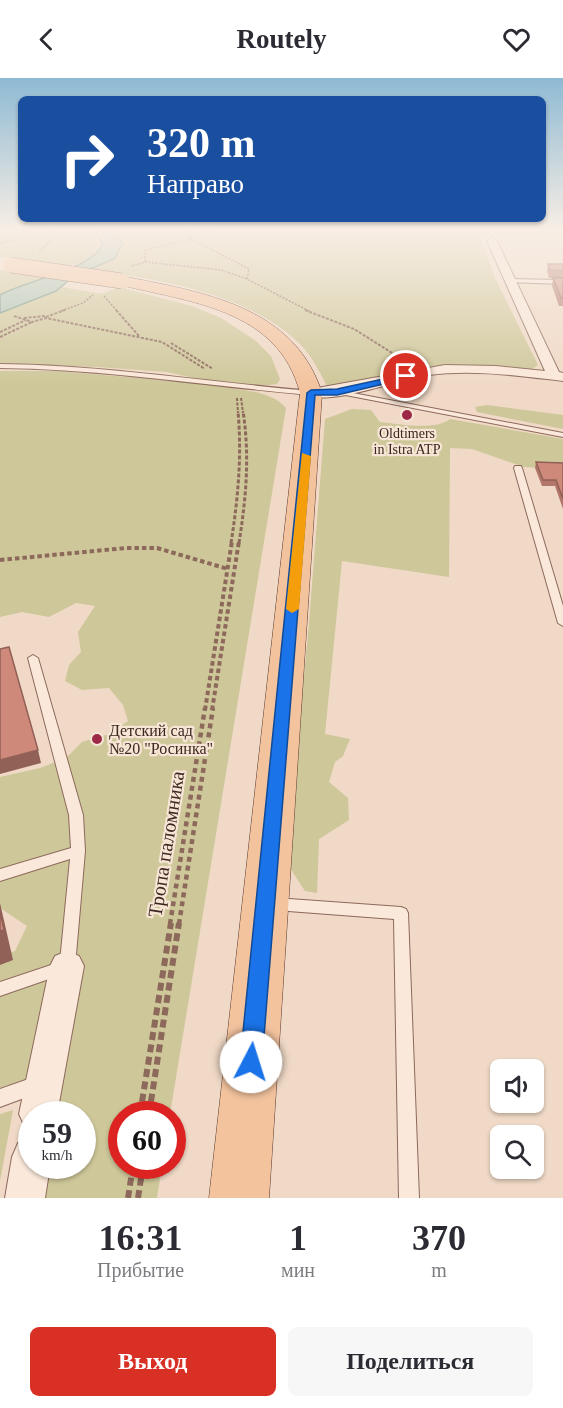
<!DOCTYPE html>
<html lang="ru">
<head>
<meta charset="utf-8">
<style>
  :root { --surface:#fff; --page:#f7f7f7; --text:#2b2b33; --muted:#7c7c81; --accent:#d93025 }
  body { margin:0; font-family:"Times New Roman",serif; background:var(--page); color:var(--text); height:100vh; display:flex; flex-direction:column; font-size:22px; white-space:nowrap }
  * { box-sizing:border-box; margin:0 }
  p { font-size:20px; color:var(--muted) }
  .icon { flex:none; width:33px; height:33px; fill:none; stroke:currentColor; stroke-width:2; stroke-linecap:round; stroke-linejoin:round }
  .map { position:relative; height:1120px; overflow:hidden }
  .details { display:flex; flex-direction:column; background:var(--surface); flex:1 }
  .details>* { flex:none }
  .top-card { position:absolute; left:18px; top:18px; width:528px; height:126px; border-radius:9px; box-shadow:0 2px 4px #0004; background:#1a4fa0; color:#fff; overflow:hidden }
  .controls { position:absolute; left:490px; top:981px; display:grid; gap:12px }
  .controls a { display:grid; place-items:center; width:54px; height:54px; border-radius:9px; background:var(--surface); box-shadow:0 2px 4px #0004; font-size:30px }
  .speed { position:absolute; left:18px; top:1023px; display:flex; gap:12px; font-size:30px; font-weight:700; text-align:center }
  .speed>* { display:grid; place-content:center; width:78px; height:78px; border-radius:50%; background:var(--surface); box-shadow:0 2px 4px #0004; line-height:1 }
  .speed small { font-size:15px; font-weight:400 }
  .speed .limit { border:9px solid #d22; background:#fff; color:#111 }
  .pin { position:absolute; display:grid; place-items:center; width:51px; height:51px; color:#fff; margin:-26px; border:3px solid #fff; border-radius:50%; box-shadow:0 2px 6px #0007 }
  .me { position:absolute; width:66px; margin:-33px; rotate:5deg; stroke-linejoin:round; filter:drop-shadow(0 0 4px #0008) }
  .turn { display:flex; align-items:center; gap:21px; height:126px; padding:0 30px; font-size:27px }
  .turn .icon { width:78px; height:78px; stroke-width:2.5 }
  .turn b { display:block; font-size:42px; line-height:51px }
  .eta { display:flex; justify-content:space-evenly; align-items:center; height:102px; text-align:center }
  .eta b { font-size:36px; font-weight:600; line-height:42px }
  .cta { display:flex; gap:12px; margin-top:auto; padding:12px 30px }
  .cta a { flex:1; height:69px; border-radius:9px; background:var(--accent); color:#fff; font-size:24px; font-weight:600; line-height:69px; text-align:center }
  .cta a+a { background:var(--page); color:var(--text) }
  header { display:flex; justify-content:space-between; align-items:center; height:78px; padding:0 30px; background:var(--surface); font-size:27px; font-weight:600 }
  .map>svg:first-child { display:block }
  .green { fill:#cec799 }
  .water { fill:#a8c3b4; stroke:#6e9280; stroke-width:1.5 }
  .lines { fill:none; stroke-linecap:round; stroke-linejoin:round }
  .service-casing { stroke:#8c695b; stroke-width:2 }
  .minor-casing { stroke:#8c695b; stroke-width:2 }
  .primary-casing { stroke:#5a382f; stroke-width:1 }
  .path-far5 { stroke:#8c695b; stroke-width:1.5; stroke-dasharray:2 1.5; stroke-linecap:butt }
  .path-far4 { stroke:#8c695b; stroke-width:2; stroke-dasharray:3 1.5; stroke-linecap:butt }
  .path-far3 { stroke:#8c695b; stroke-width:3; stroke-dasharray:4 2; stroke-linecap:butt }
  .path-far2 { stroke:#8c695b; stroke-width:4; stroke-dasharray:4.5 3; stroke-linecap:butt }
  .path-far1 { stroke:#8c695b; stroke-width:4.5; stroke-dasharray:5 4; stroke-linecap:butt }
  .path { stroke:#8c695b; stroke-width:6; stroke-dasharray:8 4.5; stroke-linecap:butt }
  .service { fill:#fae8da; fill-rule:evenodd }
  .minor { fill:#fae8da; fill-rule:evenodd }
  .primary { fill:#f3c39e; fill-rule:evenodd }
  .primary-bridge-casing { stroke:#5a382f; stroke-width:16; stroke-linecap:butt }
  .primary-bridge { stroke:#f3c39e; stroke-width:15 }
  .wall { fill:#b2766a }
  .shaded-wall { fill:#916056 }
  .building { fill:#cf897b; stroke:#916056; stroke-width:1.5 }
  .route { fill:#1a73e8; stroke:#114b97; stroke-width:1.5 }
  .slow { fill:#f59e0b }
  .poi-dot { fill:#9c2947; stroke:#f7e5d6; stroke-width:2 }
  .labels { text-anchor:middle; stroke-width:4.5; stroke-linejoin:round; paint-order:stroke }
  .far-poi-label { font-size:14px; fill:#3c261f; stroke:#f7e5d6 }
  .poi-label { font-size:16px; fill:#3c261f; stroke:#f7e5d6; text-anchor:start }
  .near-street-label { font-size:20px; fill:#3c261f; stroke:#f7e5d6 }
</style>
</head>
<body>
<header><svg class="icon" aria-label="back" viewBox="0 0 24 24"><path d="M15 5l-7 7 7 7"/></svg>Routely<svg class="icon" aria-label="heart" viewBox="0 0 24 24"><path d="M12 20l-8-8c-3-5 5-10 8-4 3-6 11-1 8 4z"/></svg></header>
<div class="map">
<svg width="563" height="1120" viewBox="0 0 563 1120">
  <rect width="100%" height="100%" fill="#f0d9c6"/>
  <!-- green -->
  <path class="green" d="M0,153H95L103,166C89,202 28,183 0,179Z
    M114,153H478L495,200L538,287L529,293C494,290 458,286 422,290C386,294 367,318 327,308C319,293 312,278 300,266C251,216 155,200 89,192L114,181L123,165Z
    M0,192L46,199L0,217Z
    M61,209L102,216L119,209L192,228L221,240L256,263L271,278L280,301L277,306C255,310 236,303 216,308C238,312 271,312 286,330L170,1036H122V1088H162L157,1120H35L40,1088H82V1036H48L51,1020L29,1001L0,1010V878L15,873L27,848L0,830V699L40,690L66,680L82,664L109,656L128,643L123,627L109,610L82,612L65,603L69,587L81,574L78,554L95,528L76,525L49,539L22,534L0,539V293H60L194,305L198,301L167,294L97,289L0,286V235Z
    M487,327L563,337V351L477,334L475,329Z
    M352,331L371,332L380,344C399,346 435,353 450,341L563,361V391L524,389L472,371L450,370L449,499L342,483L325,656L350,661L343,678L335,684L329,704L348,720L349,742L319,761L317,815L305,813L290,790L287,768L308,557L325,341Z
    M13,1032L0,1103V1036Z"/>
  <!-- water -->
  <path class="water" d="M95,153H114L123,165L114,181L74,198L56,213L0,235V217C24,203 93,191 103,166Z"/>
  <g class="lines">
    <defs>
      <path id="service" d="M506,201L563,202V206L508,204Z
        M0,286C104,287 207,304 311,313L314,315L311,317C207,308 104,291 0,290Z
        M337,312L563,355V359L335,315V313Z
        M515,388H521L522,390L563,528V548L558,545L514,390Z
        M33,577L38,580L83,737L85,773L75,888L72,893L0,918V904L60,884L70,781L0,803V791L71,770L69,737L28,580Z
        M275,820L401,829L406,831L408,835L419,1120H399L394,841L275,832L270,830L268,826L270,822Z
        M37,998L43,1001L46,1007L43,1013L0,1029V1011Z"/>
      <path id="minor" d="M492,160L497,163L559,294L563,295V303C519,298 473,291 429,297C396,302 337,326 306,318L304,315L306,312L445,287L496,288L545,293L487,163Z
        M67,873L79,878L84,888L57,1036H32V1052L25,1049L19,1036L50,888L55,878Z
        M32,1059V1088H50L45,1120H5L12,1079L18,1065Z"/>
      <path id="primary" d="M122,198C201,214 294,227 322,315L269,1120H209L300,315C278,230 188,224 116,206L114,203Z"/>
    </defs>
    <!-- service casing -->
    <use href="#service" class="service-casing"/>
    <!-- minor casing -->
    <use href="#minor" class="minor-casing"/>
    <!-- primary casing -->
    <use href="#primary" class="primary-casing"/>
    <!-- path-far5 -->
    <path class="path-far5" d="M189,159L212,153
      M191,161L249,191L247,201L309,233
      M0,165L21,160L27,153
      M39,173L47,167L55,153
      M145,184L221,192L247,201
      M132,188L145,184V172L191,161L185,153
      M104,218L117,233
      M61,233L83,225L93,217"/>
    <!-- path-far4 -->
    <path class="path-far4" d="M116,232L139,258
      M305,232L354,251L405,283
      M14,238L32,244L46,240L162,264L205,291
      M46,239L65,232
      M24,240L46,238
      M0,254L26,242
      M0,259L32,244
      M171,265L213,291
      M237,320L238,335
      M241,320L243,335"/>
    <!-- path-far3 -->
    <path class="path-far3" d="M231,465C238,421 242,378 238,333
      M239,465C246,420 250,379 243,333"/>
    <!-- path-far2 -->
    <path class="path-far2" d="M0,482L126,470H157L228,491
      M205,632L232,463
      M212,632L239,463"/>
    <!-- path-far1 -->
    <path class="path-far1" d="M170,846L205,630
      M179,846L213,630"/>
    <!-- path -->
    <path class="path" d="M140,1036L171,845
      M149,1036L179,845
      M128,1120L133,1088
      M138,1120L143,1088"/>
    <!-- service -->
    <use href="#service" class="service"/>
    <!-- minor -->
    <use href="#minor" class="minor"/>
    <!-- primary -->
    <use href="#primary" class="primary"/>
    <defs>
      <path id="primary-bridge" d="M11,187L122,203"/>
    </defs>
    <!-- primary-bridge casing -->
    <use href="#primary-bridge" class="primary-bridge-casing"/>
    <!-- primary-bridge -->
    <use href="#primary-bridge" class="primary-bridge"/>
  </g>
  <!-- wall -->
  <path class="wall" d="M548,186H563V228H559L552,208L553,200H559H549L547,193Z
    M536,384L563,385V431L555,408H542L535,390Z"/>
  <!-- shaded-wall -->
  <path class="shaded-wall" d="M38,672L41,685L0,696V682Z
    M0,825L13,882L0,887Z"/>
  <!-- building -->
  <path class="building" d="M548,186H563V193L550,192Z
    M553,200H563V220H561Z
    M536,384L563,385V421L556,402H543Z
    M9,569L38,672L0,682V571Z
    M0,833L4,852L0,853Z"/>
  <!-- sky -->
  <linearGradient id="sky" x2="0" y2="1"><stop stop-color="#8ebad3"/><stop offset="0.49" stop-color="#f8eee5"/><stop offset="1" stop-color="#f8eee5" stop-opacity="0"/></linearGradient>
  <rect width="563" height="310" fill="url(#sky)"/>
  <!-- route -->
  <path class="route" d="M406,296L409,300L337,317H315L262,984L259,992L251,995L243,992L240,984L307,315L311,312L337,311Z"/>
  <!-- slow -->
  <path class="slow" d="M302,375L311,378L299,531L292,535L286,531Z"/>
  <!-- markers -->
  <g class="poi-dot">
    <circle cx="407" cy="337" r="6"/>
    <circle cx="97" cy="661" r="6"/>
  </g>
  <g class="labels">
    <!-- far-poi labels -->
    <g class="far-poi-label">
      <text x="407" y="360">Oldtimers<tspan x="407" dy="16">in Istra ATP</tspan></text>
    </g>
    <!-- poi labels -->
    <g class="poi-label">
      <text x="109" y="658">Детский сад<tspan x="109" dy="18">№20 "Росинка"</tspan></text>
    </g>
    <!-- near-street labels -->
    <g class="near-street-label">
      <text transform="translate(166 766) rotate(-81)" y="7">Тропа паломника</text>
    </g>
  </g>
</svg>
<div class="controls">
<a><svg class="icon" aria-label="sound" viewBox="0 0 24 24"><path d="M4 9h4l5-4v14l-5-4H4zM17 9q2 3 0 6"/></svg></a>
<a><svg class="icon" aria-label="search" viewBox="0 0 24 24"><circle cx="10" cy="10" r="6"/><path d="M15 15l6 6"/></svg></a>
</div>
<div class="speed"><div>59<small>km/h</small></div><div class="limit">60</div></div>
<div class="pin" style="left:406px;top:298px;background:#d93025"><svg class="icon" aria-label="arrive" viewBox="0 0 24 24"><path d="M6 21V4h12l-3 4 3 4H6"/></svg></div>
<svg class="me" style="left:251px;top:984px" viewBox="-20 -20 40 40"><circle r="19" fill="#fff"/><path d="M0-13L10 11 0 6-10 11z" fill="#1a73e8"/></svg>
<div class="top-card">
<div class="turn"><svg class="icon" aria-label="right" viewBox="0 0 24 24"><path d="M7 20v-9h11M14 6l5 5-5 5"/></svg><div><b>320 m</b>Направо</div></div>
</div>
</div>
<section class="details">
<div class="eta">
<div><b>16:31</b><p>Прибытие</p></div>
<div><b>1</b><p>мин</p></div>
<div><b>370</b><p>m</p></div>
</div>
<div class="cta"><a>Выход</a><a>Поделиться</a></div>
</section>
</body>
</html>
